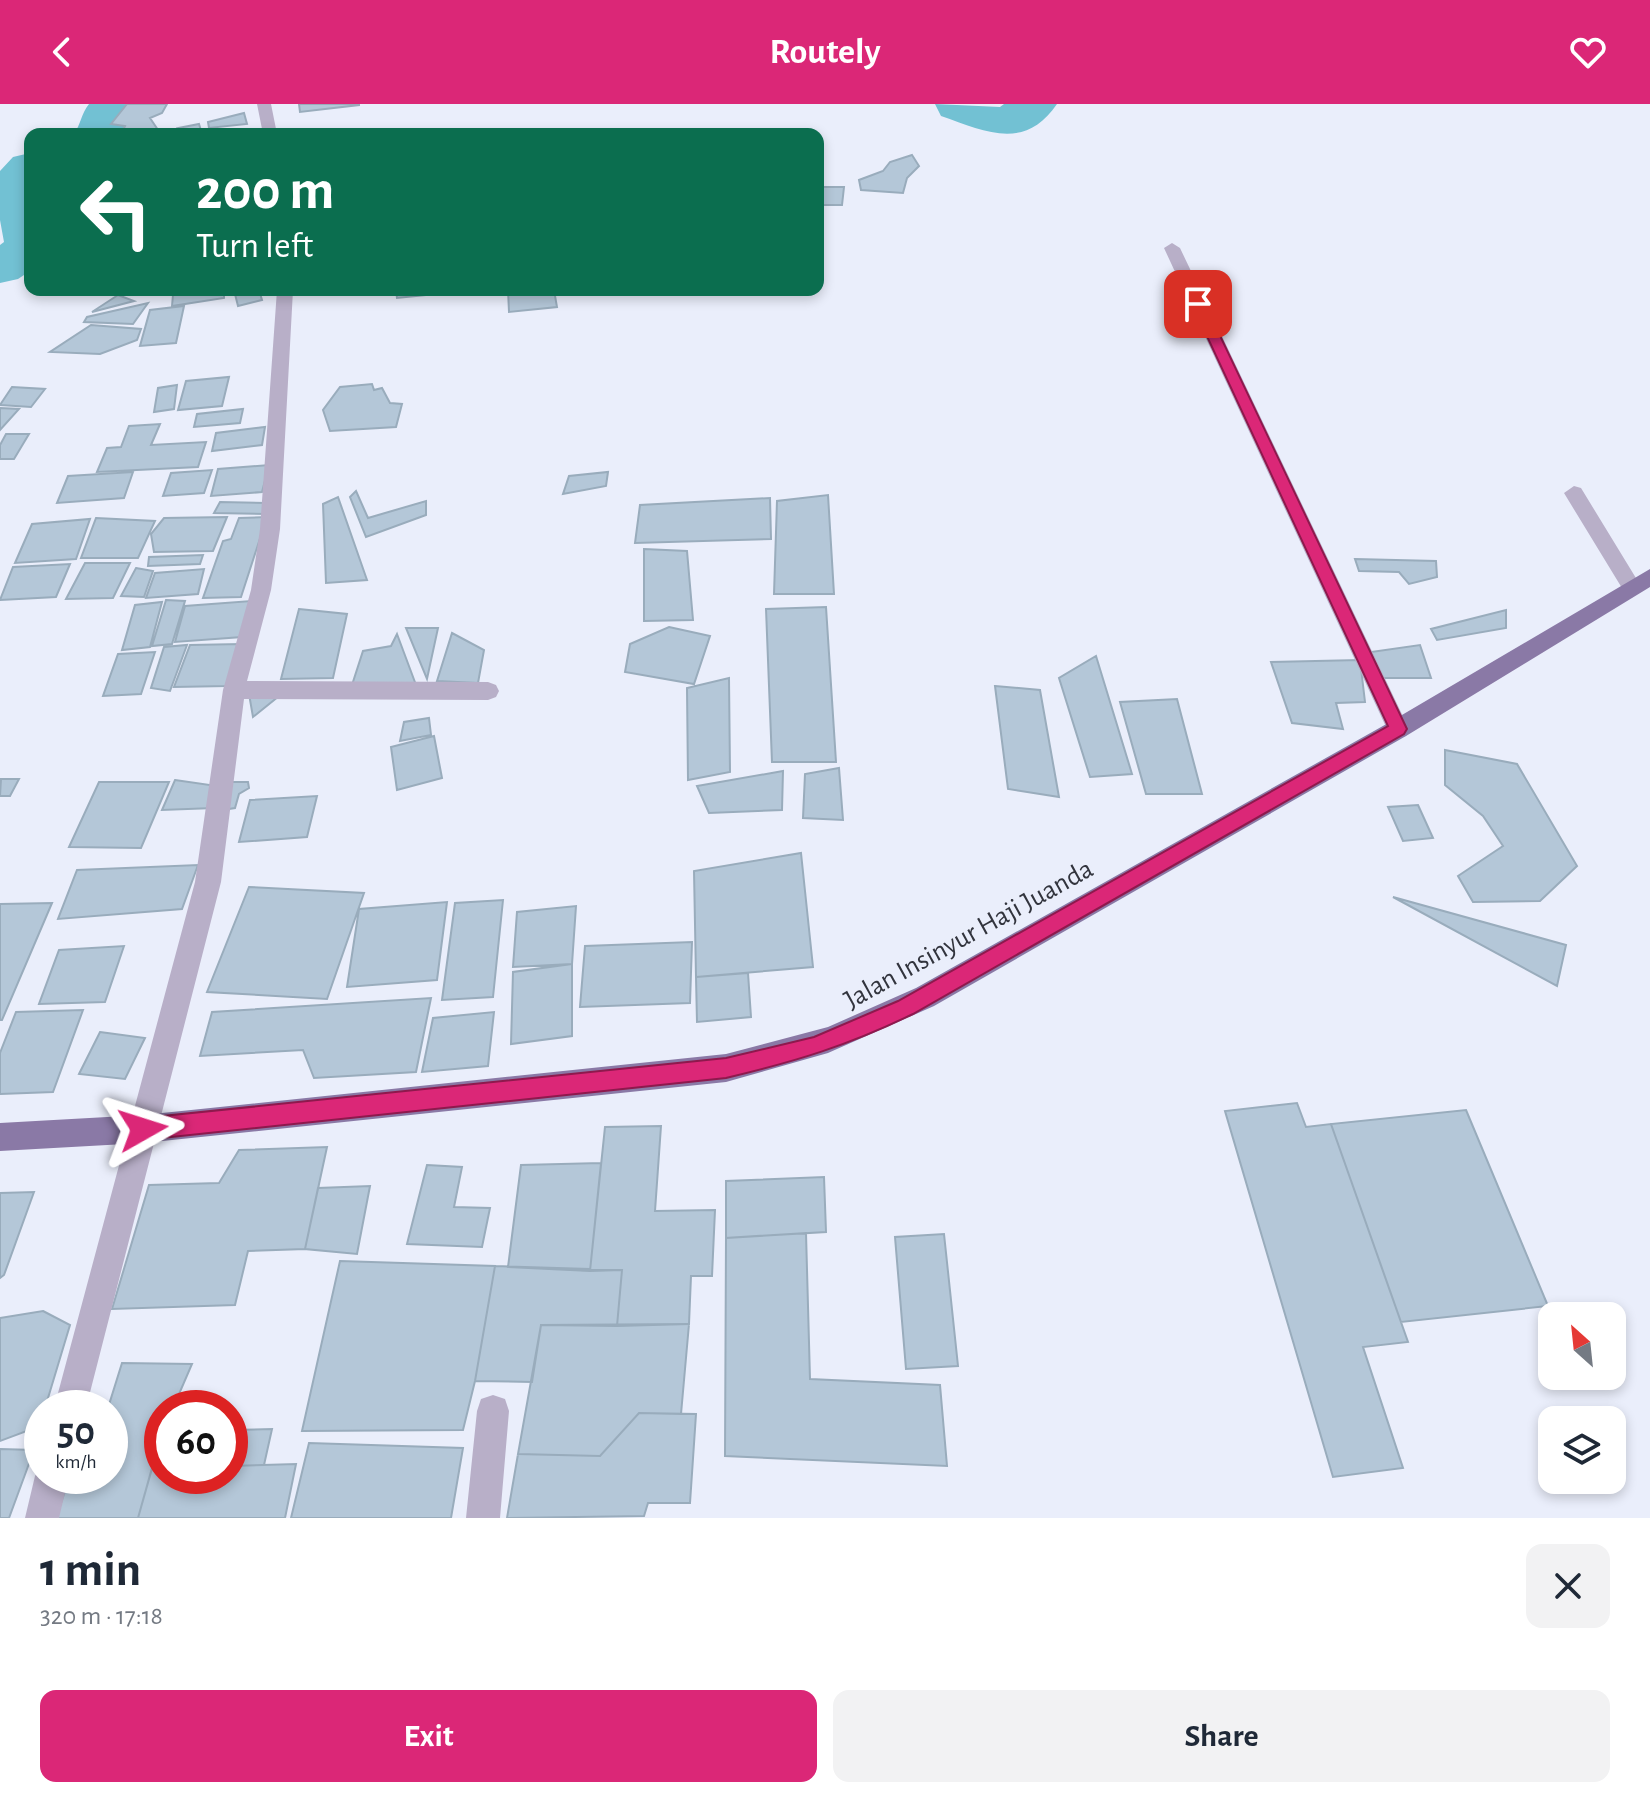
<!DOCTYPE html>
<html lang="en">
<head>
<meta charset="utf-8">
<style>
  :root { --surface:#fff; --page:#f2f2f3; --text:#1f2937; --muted:#747a83; --accent:#db2777 }
  body { margin:0; font-family:"Alegreya Sans",sans-serif; background:var(--page); color:var(--text); height:100vh; display:flex; flex-direction:column; font-size:30px; white-space:nowrap }
  * { box-sizing:border-box; margin:0 }
  p { font-size:26px; color:var(--muted) }
  .icon { flex:none; width:44px; height:44px; fill:none; stroke:currentColor; stroke-width:2; stroke-linecap:round; stroke-linejoin:round }
  .map { position:relative; height:1414px; overflow:hidden }
  .details { display:flex; flex-direction:column; background:var(--surface); flex:1 }
  .details>* { flex:none }
  .guide { position:absolute; left:24px; top:24px; width:800px; height:168px; border-radius:16px; box-shadow:0 4px 12px #0003; background:#0b6e4f; color:#fff; overflow:hidden }
  .needle { width:52px; rotate:333deg }
  .controls { position:absolute; left:1538px; top:1198px; display:grid; gap:16px }
  .controls a { display:grid; place-items:center; width:88px; height:88px; border-radius:16px; background:var(--surface); box-shadow:0 4px 12px #0003; font-size:40px }
  .speed { position:absolute; left:24px; top:1286px; display:flex; gap:16px; font-size:40px; font-weight:700; text-align:center }
  .speed>* { display:grid; place-content:center; width:104px; height:104px; border-radius:50%; background:var(--surface); box-shadow:0 4px 12px #0003; line-height:1 }
  .speed small { font-size:20px; font-weight:400 }
  .speed .limit { border:12px solid #d22; background:#fff; color:#111 }
  .pin { position:absolute; display:grid; place-items:center; width:68px; height:68px; color:#fff; margin:-34px; border-radius:16px; box-shadow:0 4px 12px #0006 }
  .me { position:absolute; width:88px; margin:-44px; rotate:84deg; stroke-linejoin:round; filter:drop-shadow(0 0 6px #0008) }
  .turn { display:flex; align-items:center; gap:28px; height:168px; padding:0 40px; font-size:36px }
  .turn .icon { width:104px; height:104px; stroke-width:2.5 }
  .turn b { display:block; font-size:56px; line-height:68px }
  .round { display:grid; place-items:center; flex:none; width:84px; height:84px; border-radius:16px; background:var(--page) }
  .headline { display:flex; align-items:center; justify-content:space-between; height:136px; padding:0 40px }
  h1 { font-size:48px; font-weight:700; line-height:60px }
  .primary-button { display:flex; gap:16px; margin-top:auto; padding:16px 40px }
  .primary-button a { flex:1; height:92px; border-radius:16px; background:var(--accent); color:#fff; font-size:32px; font-weight:700; line-height:92px; text-align:center }
  .primary-button a+a { background:var(--page); color:var(--text) }
  header { display:flex; justify-content:space-between; align-items:center; height:104px; padding:0 40px; background:var(--accent); color:#fff; font-size:36px; font-weight:700 }
  .map>svg:first-child { display:block }
  .lines { fill:none; stroke-linecap:round; stroke-linejoin:round }
  .river { fill:#72c1d3; fill-rule:evenodd }
  .building { fill:#b4c7d8; stroke:#99acbc; stroke-width:2 }
  .minor { fill:#b8afc8; fill-rule:evenodd }
  .major { fill:#8a79a6; fill-rule:evenodd }
  .route { fill:#db2777; stroke:#8e194d; stroke-width:2 }
  .labels { text-anchor:middle; stroke-width:7; stroke-linejoin:round; paint-order:stroke }
  .street-label { font-size:28px; fill:#32343d; stroke:#eaeefb }
</style>
</head>
<body>
<header><svg class="icon" aria-label="back" viewBox="0 0 24 24"><path d="M15 5l-7 7 7 7"/></svg>Routely<svg class="icon" aria-label="heart" viewBox="0 0 24 24"><path d="M12 20l-8-8c-3-5 5-10 8-4 3-6 11-1 8 4z"/></svg></header>
<div class="map">
<svg width="1650" height="1414" viewBox="0 0 1650 1414">
  <rect width="100%" height="100%" fill="#eaeefb"/>
  <g class="lines">
    <!-- river -->
    <path class="river" d="M89,0H136L125,14L123,30H74C81,20 81,10 89,0Z
      M935,0L1000,3L1004,0H1057C1024,48 985,27 941,12Z
      M30,49V167L18,175L0,179V141L4,138L0,116V67L13,53Z"/>
  </g>
  <!-- building -->
  <path class="building" d="M127,0H167L162,9L150,14L158,26L121,30L125,22L111,20Z
    M299,0H359V1L300,8Z
    M244,9L247,20L209,24L208,18Z
    M199,20L202,30H185L178,24Z
    M912,51L919,62L907,74L903,89L861,86L859,76L883,67L890,58Z
    M818,83H844L842,101H818Z
    M203,186H224V194L172,202L173,191Z
    M234,186H259L262,196L238,202Z
    M396,186H424L425,191L397,194Z
    M508,186H554L557,203L509,208Z
    M118,191L134,197L92,208Z
    M148,199L133,220L84,218L87,213Z
    M184,202L176,239L140,242L150,206Z
    M91,221L141,225L137,236L100,250L50,248Z
    M229,273L222,302L178,306L186,277Z
    M372,280L374,286L382,284L390,299L402,300L396,323L330,327L323,306L340,283Z
    M177,281L174,305L154,308L158,284Z
    M12,283L45,285L31,303L0,301Z
    M0,304L19,305L0,326Z
    M243,305L240,319L194,323L197,310Z
    M160,320L151,341L206,338L198,363L97,368L107,344L121,343L129,322Z
    M265,323L262,341L212,347L216,329Z
    M6,330H29L14,355H0V341Z
    M269,361L262,388L211,392L218,365Z
    M212,366L204,389L163,392L171,369Z
    M133,368L124,394L57,399L68,372Z
    M608,368L606,382L563,390L569,372Z
    M356,387L368,414L426,397V411L366,433L350,393Z
    M828,391L834,490H774L777,397Z
    M338,393L367,476L326,479L323,400Z
    M770,394L771,435L635,439L640,401Z
    M220,398L265,399V410L214,409Z
    M227,413L213,447L154,448L151,430L164,414Z
    M267,413L241,493L203,494L223,437L231,435L239,414Z
    M96,414L155,417L138,454H81Z
    M90,415L76,455L15,459L32,420Z
    M644,445L687,447L693,516L644,517Z
    M203,451L200,460L148,462L149,453Z
    M1355,455L1436,457L1437,473L1409,480L1399,468L1359,467Z
    M85,459H130L113,494L66,495Z
    M70,460L56,493L0,496L13,463Z
    M136,464L153,467L144,493L121,492Z
    M204,465L198,490L146,494L155,469Z
    M166,496L185,497L172,540L152,542Z
    M251,497L242,533L175,538L185,502Z
    M162,498L150,543L122,546L135,501Z
    M826,503L836,658H772L766,505Z
    M299,505L347,510L333,574L281,575Z
    M1506,506V524L1437,536L1431,525Z
    M669,523L710,532L694,580L625,568L630,540Z
    M406,524H438L427,575Z
    M452,529L484,546L478,579L437,577Z
    M397,530L416,581H352L363,547L391,542Z
    M241,540L227,582L174,583L190,541Z
    M187,541L170,587L151,584L164,543Z
    M1420,541L1431,574H1383L1371,548Z
    M155,548L141,590L103,592L118,550Z
    M1096,552L1132,670L1090,673L1059,574Z
    M1360,556L1365,598L1336,599L1343,625L1292,619L1271,558Z
    M729,574L730,668L688,676L687,584Z
    M995,582L1040,586L1059,693L1008,685Z
    M249,590L279,592L253,613Z
    M1177,595L1202,690H1146L1120,598Z
    M429,614L431,631L400,637L404,618Z
    M434,632L442,674L397,686L391,643Z
    M1445,646L1517,660L1577,762L1540,797L1473,798L1458,772L1503,742L1483,712L1445,681Z
    M839,664L843,716L803,714L805,670Z
    M783,667L782,706L709,709L697,682Z
    M1,675H19L10,692H0Z
    M175,676L217,682L214,704L162,706Z
    M99,678H169L141,744L69,743Z
    M227,678H248L249,684L239,690L235,704L222,706Z
    M317,692L307,733L239,738L250,696Z
    M1418,701L1433,734L1403,737L1388,703Z
    M801,749L813,863L696,873L694,767Z
    M198,761L182,805L58,815L77,766Z
    M249,783L364,789L327,895L207,888Z
    M1393,793L1566,841L1557,882Z
    M503,796L493,893L442,896L455,799Z
    M447,798L437,876L347,883L359,805Z
    M52,799L2,916H0V800Z
    M576,802L572,860L513,863L517,808Z
    M692,838L690,899L580,903L585,842Z
    M124,842L105,898L39,900L59,846Z
    M572,860V932L511,940L513,868Z
    M748,869L751,913L697,918L696,873Z
    M431,894L416,968L314,974L303,946L200,952L212,908Z
    M83,906L53,988L0,990V949L16,908Z
    M494,908L488,962L422,968L433,914Z
    M100,928L145,934L125,975L79,970Z
    M1297,999L1306,1023L1331,1020L1408,1238L1363,1243L1403,1364L1333,1373L1225,1007Z
    M1466,1006L1548,1202L1401,1218L1331,1020Z
    M661,1022L655,1107L715,1106L712,1172H691L689,1220L617,1222L622,1166L590,1167L605,1023Z
    M327,1043L305,1145L248,1147L235,1201L112,1205L149,1081L219,1079L239,1046Z
    M601,1059L590,1167L508,1163L521,1061Z
    M427,1061L462,1063L454,1103L490,1104L482,1143L407,1140Z
    M824,1073L826,1128L726,1134V1077Z
    M370,1082L357,1150L305,1145L318,1084Z
    M34,1088L4,1171L0,1174V1089Z
    M806,1129L810,1275L940,1281L947,1362L725,1352L726,1134Z
    M944,1130L958,1262L906,1265L895,1133Z
    M340,1157L495,1162L475,1277L463,1326L302,1327Z
    M495,1162L622,1166L617,1222L541,1221L532,1278L475,1277Z
    M43,1207L70,1221L45,1304H42L40,1322L0,1337V1214Z
    M689,1220L681,1310L639,1309L600,1352L518,1350L541,1221Z
    M122,1259L192,1260L173,1304H162V1329L138,1414H56L70,1372H110L108,1304Z
    M639,1309L696,1310L690,1399H648L644,1412L507,1414L518,1350L600,1352Z
    M272,1325L264,1361L230,1362V1326Z
    M162,1329V1363L152,1364Z
    M309,1339L463,1344L451,1414H291Z
    M0,1345L34,1346L9,1414H0Z
    M296,1360L285,1414H138L152,1364L162,1363V1372H230V1362Z"/>
  <g class="lines">
    <!-- minor -->
    <path class="minor" d="M257,0H271L277,30H263Z
      M30,89V99L24,97V91Z
      M1172,139L1180,144L1409,625L1406,632L1398,634L1390,632L1387,625L1164,144Z
      M277,186H293L280,425L271,486L247,577L488,578L496,581L499,587L496,593L488,596L244,595L221,778L86,1304H54L195,778L223,586L251,486L260,425Z
      M1574,382L1581,384L1639,479L1642,484L1639,489H1625L1564,389Z
      M493,1291L505,1295L509,1307L500,1414H466L477,1307L481,1295Z
      M42,1359V1372H69L59,1414H25L35,1372Z"/>
    <!-- major -->
    <path class="major" d="M1650,465V483L1406,632L934,902L828,949L726,978L143,1039L0,1047V1019L143,1011L726,950L828,923L916,884L1390,618Z"/>
  </g>
  <!-- route -->
  <path class="route" d="M1198,196L1205,200L1407,625L1404,630L913,910C847,942 797,957 726,974L143,1036L135,1033L132,1025L135,1018L143,1014L726,954L814,933L898,897L1388,622L1192,200Z"/>
  <g class="labels">
    <!-- street labels -->
    <g class="street-label">
      <text transform="translate(968 829) rotate(-29)" y="10">Jalan Insinyur Haji Juanda</text>
    </g>
  </g>
</svg>
<div class="controls">
<a><svg class="needle" viewBox="-14 -14 28 28"><path d="M0-13l5 13h-10z" fill="#e53935"/><path d="M0 13l5-13h-10z" fill="#747a83"/></svg></a>
<a><svg class="icon" aria-label="layers" viewBox="0 0 24 24"><path d="M12 4l9 5-9 5-9-5zM3 14l9 5 9-5"/></svg></a>
</div>
<div class="speed"><div>50<small>km/h</small></div><div class="limit">60</div></div>
<div class="pin" style="left:1198px;top:200px;background:#d93025"><svg class="icon" aria-label="arrive" viewBox="0 0 24 24"><path d="M6 21V4h12l-3 4 3 4H6"/></svg></div>
<svg class="me" style="left:143px;top:1025px" viewBox="-20 -20 40 40"><path d="M0-17L14 15 0 8-14 15z" fill="#db2777" stroke="#fff" stroke-width="4"/></svg>
<div class="guide">
<div class="turn"><svg class="icon" aria-label="left" viewBox="0 0 24 24"><path d="M17 20v-9H6M10 6l-5 5 5 5"/></svg><div><b>200 m</b>Turn left</div></div>
</div>
</div>
<section class="details">
<div class="headline"><div><h1>1 min</h1><p>320 m · 17:18</p></div><a class="round"><svg class="icon" aria-label="close" viewBox="0 0 24 24"><path d="M6 6l12 12M18 6L6 18"/></svg></a></div>
<div class="primary-button"><a>Exit</a><a>Share</a></div>
</section>
</body>
</html>
